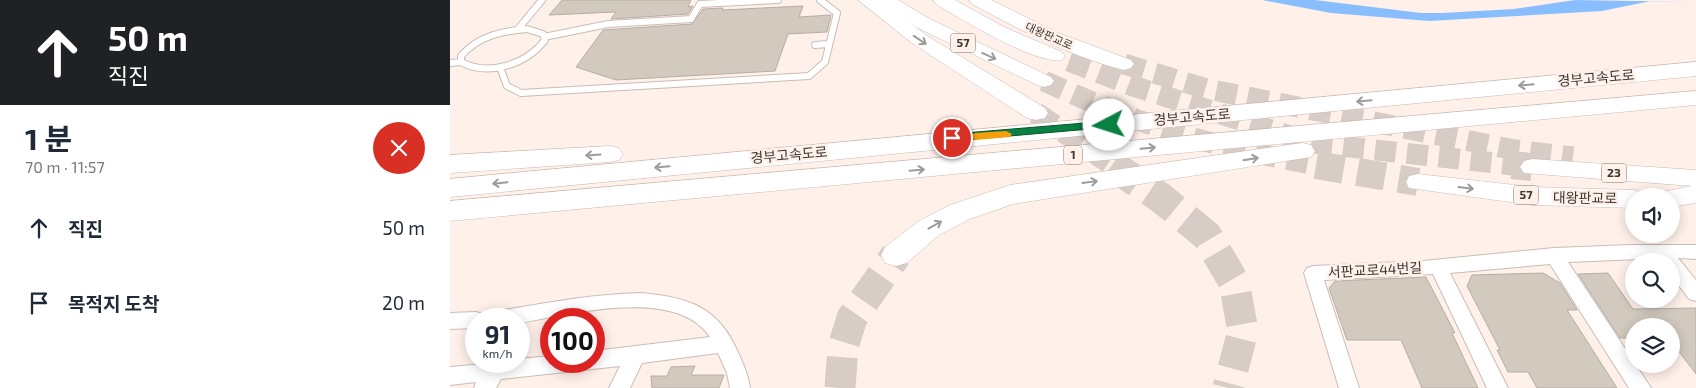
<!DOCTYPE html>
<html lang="ko">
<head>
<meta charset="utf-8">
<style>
  :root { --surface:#fff; --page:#f2f2f3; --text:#1f2937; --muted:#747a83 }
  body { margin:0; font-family:"Exo 2","Noto Sans KR",sans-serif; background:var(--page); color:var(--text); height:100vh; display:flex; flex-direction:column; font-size:19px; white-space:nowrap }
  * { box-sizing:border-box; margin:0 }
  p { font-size:16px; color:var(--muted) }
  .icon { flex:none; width:28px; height:28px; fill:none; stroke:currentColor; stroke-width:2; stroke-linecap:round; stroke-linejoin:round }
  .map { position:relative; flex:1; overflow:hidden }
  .details { display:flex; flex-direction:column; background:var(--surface); width:450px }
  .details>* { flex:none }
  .top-card { background:#202124; color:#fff; overflow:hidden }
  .buttons { position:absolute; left:1175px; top:188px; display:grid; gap:10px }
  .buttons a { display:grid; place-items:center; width:55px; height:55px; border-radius:50%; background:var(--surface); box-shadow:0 2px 12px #0003; font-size:25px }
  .speed { position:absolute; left:15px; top:308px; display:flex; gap:10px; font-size:25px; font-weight:700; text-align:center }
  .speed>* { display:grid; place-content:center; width:65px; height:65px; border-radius:50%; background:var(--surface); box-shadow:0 2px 12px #0003; line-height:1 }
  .speed small { font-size:12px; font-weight:400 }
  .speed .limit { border:8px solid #d22; background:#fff; color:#111 }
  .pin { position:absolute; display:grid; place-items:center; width:42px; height:42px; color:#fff; margin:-21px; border:2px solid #fff; border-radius:50%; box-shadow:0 1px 5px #0007 }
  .me { position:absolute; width:55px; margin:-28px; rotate:265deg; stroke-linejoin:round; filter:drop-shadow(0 0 4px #0008) }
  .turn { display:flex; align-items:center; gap:18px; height:105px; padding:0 25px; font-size:22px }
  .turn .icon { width:65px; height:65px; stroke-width:2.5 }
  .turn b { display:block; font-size:35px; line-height:42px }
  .round { display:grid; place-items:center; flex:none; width:52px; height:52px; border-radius:26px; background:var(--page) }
  .overview { display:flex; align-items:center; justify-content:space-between; height:85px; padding:0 25px }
  h1 { font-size:30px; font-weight:700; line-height:38px }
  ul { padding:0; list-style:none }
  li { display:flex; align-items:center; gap:15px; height:75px; padding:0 25px }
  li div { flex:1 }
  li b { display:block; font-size:19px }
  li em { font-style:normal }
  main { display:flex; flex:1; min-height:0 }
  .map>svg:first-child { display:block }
  .water { fill:#89befe }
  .building { fill:#d2c9bf; stroke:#b6aea4 }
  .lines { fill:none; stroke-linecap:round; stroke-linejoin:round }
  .primary-tunnel-far1 { stroke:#d8ccc6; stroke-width:21; stroke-dasharray:21 11; stroke-linecap:butt }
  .primary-tunnel { stroke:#d8ccc6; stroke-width:28; stroke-dasharray:28 14; stroke-linecap:butt }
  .motorway-tunnel-far1 { stroke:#d8ccc6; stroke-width:22; stroke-dasharray:22 11; stroke-linecap:butt }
  .motorway-tunnel { stroke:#d8ccc6; stroke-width:31; stroke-dasharray:31 15; stroke-linecap:butt }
  .service-casing { stroke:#c9bcb5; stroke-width:8 }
  .minor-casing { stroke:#c9bcb5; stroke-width:2 }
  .primary-casing { stroke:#c9bcb5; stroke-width:1 }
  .motorway-casing { stroke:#c9bcb5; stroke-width:1 }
  .service { stroke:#fff; stroke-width:6 }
  .minor { fill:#fff; fill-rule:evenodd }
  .primary { fill:#fff; fill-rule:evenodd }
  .motorway { fill:#fff; fill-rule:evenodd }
  .oneway { stroke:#9e9b9a }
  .route { fill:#0b8043; stroke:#07532c }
  .slow { fill:#f59e0b }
  .labels { text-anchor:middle; stroke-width:5; stroke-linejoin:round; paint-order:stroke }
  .far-street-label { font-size:11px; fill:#3c3734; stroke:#fff1ea }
  .shield { fill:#fff1ea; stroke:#766f6b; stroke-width:1 }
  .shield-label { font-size:12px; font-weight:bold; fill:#3c3734 }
  .street-label { font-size:14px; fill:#3c3734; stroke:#fff1ea }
</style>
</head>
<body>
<main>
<section class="details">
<div class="top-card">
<div class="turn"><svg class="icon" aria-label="ahead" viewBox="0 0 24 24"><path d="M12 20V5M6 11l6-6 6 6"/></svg><div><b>50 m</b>직진</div></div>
</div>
<div class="overview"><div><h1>1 분</h1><p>70 m · 11:57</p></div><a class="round" style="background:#d93025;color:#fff"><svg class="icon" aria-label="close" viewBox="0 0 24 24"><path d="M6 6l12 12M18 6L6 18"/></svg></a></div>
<ul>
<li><svg class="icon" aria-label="ahead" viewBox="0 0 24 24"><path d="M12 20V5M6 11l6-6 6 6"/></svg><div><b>직진</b></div><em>50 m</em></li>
<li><svg class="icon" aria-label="arrive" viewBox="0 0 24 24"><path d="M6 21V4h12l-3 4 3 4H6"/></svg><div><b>목적지 도착</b></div><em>20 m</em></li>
</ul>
</section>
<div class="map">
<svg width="1246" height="388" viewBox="0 0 1246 388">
  <rect width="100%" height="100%" fill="#fff1ea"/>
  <!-- water -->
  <path class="water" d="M812,0H865L971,13H992L1064,9L1125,0L1246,2L1201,1L1152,11L979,21L881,13Z"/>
  <!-- building -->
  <path class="building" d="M112,0H241L238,7L243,6L238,14L161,19L166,12L99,15Z
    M353,6L349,17L381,15L377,32L338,34L325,71L166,80L126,67L153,30L242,24L253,9L273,8L272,10Z
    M1093,273L1110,283L1127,310H1117L1167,388H1087L1078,372H1058L1047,350H1050L1017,286L1022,275Z
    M1158,273L1183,309L1246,308V374L1221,341V326H1184V338H1170L1128,274Z
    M976,277L1005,333H1002L1028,388H972L951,340H897L879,288L885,281Z
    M245,366L241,375H274L269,388H202L201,376H217L221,367Z"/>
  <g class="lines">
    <!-- primary-tunnel-far1 -->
    <path class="primary-tunnel-far1" d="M619,61L683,86L862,143L1073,166
      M674,64L757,89L1065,150L1123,157
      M594,81C636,100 678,118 721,131C771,147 822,157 873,166"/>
    <!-- primary-tunnel -->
    <path class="primary-tunnel" d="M866,165L968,182
      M1062,165L1082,167"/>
    <!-- motorway-tunnel-far1 -->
    <path class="motorway-tunnel-far1" d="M586,113L664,166"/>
    <!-- motorway-tunnel -->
    <path class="motorway-tunnel" d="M662,165L711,198L757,236L784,282L793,331L778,388
      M390,388L393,347L402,318L446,255"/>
    <defs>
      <path id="service" d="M68,29L92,0
        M77,29L93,34L95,40C77,64 39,77 11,62V56C28,36 52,31 77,29Z
        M94,37L158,24L241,19L250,4L328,0
        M365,45L378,44
        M0,63L11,62
        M50,67L57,86L71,93L359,76L375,62L387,13L370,0"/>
      <path id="minor" d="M1181,245H1246V259L1228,258L1246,280V301L1239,299L1221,275V261H1212L1214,258L1118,262L1201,388H1179L1100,264L1000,273L1058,388H1037L983,274L874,280L909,388H889L854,273L857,268L863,266L973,261L1104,248Z
        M191,293C233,297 264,304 284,344C291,359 298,372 300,388H280L277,373L268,353L192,363L180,388H159L170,366L51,379L46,388H24L26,382L0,385V367L69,361V359L101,356V361H144V351L260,337C226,285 118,315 69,323V319H39L42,313L49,311C96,303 143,294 191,293Z
        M26,312L33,314L35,319H26V328L0,329V313Z"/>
      <path id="primary" d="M426,0H448L480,19L601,77L604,81L601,85L594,87L587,85L466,27Z
        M483,0H505L554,27L612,52L615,56L612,60C588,66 509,18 486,4Z
        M519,0H541L606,32L681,60L684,64L681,68L674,70C621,57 570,30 522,4Z
        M1082,159L1246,170V203L1221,207V196H1209L1212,192L1242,186L1074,173L1070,167L1074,161Z
        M968,174L1082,187L1184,190L1193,193L1195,196H1184V208L1082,205L959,188L956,182L959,176Z"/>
      <path id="motorway" d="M408,0H430L476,35L595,108L598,113L595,118L586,120L577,118L462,43Z
        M1246,62V76L0,197V179Z
        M1246,91V105L0,221V201Z
        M852,143L861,145L865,151L861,157L563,204L520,219L489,235L457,263L446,266L435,263L431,255L435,247L469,221L500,205L560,185Z
        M160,146L169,148L173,154L169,160L160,162L0,173V155Z"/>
    </defs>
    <!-- service casing -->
    <use href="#service" class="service-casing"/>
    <!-- minor casing -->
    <use href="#minor" class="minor-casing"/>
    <!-- primary casing -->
    <use href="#primary" class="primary-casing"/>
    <!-- motorway casing -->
    <use href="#motorway" class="motorway-casing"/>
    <!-- service -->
    <use href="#service" class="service"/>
    <!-- minor -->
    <use href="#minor" class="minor"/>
    <!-- primary -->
    <use href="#primary" class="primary"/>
    <!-- motorway -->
    <use href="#motorway" class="motorway"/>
  </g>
  <!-- one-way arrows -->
  <defs><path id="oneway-shaft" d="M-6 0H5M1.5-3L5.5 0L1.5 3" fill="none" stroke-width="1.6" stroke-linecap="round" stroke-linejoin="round" transform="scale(1.25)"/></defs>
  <g class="oneway">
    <use href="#oneway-shaft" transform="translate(470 40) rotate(34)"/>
    <use href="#oneway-shaft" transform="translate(539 56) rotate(24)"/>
    <use href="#oneway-shaft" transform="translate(1076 85) rotate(175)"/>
    <use href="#oneway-shaft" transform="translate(914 101) rotate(175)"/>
    <use href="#oneway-shaft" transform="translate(698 148) rotate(-5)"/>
    <use href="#oneway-shaft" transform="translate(143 155) rotate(176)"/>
    <use href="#oneway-shaft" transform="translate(801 159) rotate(-9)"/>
    <use href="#oneway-shaft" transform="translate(212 167) rotate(175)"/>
    <use href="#oneway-shaft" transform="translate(467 170) rotate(-5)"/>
    <use href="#oneway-shaft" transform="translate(640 182) rotate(-8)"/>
    <use href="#oneway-shaft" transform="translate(50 183) rotate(174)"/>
    <use href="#oneway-shaft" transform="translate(1016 188) rotate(7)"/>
    <use href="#oneway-shaft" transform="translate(485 225) rotate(-29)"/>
  </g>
  <!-- route -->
  <path class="route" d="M659,121L664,125L663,127L502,141L497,138L502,134Z"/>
  <!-- slow -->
  <path class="slow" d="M556,131L562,134L560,137L525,140L520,136L525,133Z"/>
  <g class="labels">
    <!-- far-street labels -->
    <g class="far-street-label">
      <text transform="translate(599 36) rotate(24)" y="4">대왕판교로</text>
    </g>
    <!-- shield labels -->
    <g class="shield">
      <rect x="500.5" y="33.5" width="25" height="19" rx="4"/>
      <rect x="614" y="145.5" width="18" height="19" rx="4"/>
      <rect x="1151.5" y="163.5" width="25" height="19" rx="4"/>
      <rect x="1063.5" y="185.5" width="25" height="19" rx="4"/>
    </g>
    <g class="shield-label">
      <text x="513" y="47">57</text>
      <text x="623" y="159">1</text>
      <text x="1164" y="177">23</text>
      <text x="1076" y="199">57</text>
    </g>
    <!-- street labels -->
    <g class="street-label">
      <text transform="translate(1146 78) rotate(-5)" y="5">경부고속도로</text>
      <text transform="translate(742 117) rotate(-5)" y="5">경부고속도로</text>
      <text transform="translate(339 155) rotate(-5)" y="5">경부고속도로</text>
      <text transform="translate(1135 198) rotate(1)" y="5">대왕판교로</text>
      <text transform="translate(925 270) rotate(-3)" y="5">서판교로44번길</text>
    </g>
  </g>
</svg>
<div class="buttons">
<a><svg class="icon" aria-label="sound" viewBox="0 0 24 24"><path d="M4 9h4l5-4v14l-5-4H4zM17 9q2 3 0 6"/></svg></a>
<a><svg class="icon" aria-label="search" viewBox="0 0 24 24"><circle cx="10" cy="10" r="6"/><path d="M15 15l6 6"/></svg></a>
<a><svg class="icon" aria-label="layers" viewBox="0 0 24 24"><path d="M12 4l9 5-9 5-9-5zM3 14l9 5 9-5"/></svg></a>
</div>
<div class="speed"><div>91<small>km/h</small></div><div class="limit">100</div></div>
<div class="pin" style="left:502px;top:138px;background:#d93025"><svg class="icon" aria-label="arrive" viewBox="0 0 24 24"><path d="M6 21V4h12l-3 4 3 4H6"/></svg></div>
<svg class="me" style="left:659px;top:125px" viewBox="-20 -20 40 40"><circle r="19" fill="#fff"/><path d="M0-13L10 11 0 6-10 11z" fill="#0b8043"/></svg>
</div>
</main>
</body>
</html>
